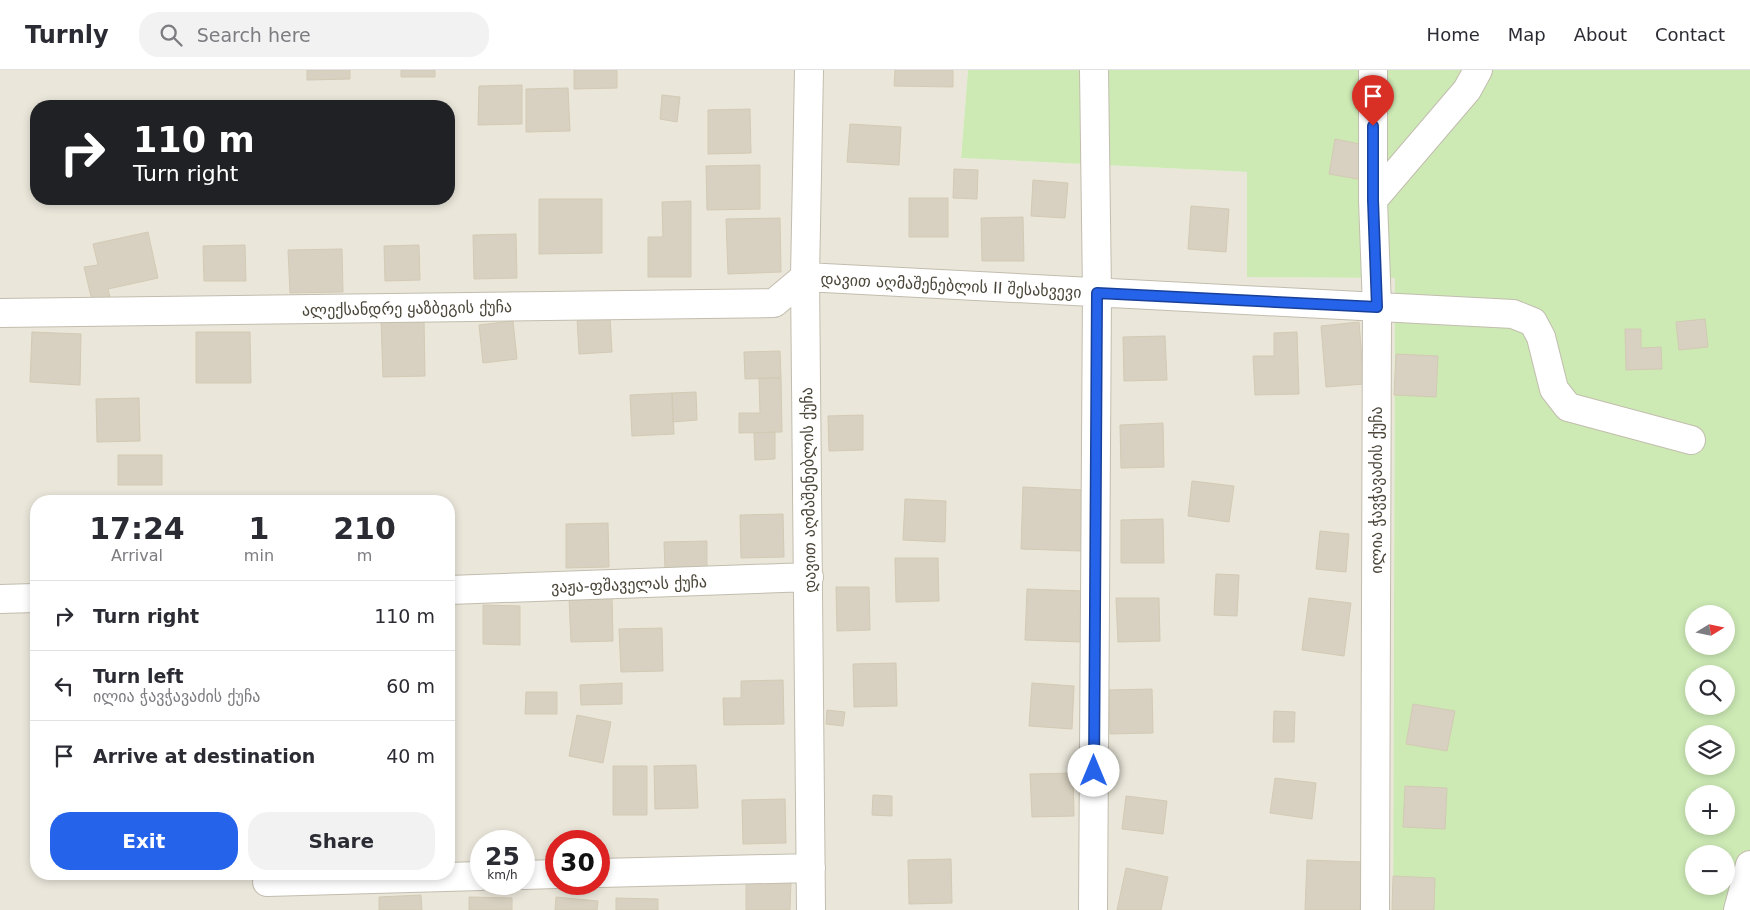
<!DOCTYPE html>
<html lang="en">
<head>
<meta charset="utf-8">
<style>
  :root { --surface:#fff; --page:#f2f2f3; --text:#2b2b33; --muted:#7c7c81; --line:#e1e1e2; --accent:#2563eb }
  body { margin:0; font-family:"DejaVu Sans","Noto Sans Georgian",sans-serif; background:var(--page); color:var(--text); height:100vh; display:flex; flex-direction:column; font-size:19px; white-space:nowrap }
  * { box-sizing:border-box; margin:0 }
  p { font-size:16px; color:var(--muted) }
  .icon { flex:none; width:28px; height:28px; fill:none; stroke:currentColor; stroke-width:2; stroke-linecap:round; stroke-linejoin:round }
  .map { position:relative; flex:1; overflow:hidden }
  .details { position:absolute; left:30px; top:425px; width:425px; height:385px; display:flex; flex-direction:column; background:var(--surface); border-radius:20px; box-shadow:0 2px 8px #0003 }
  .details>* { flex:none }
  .top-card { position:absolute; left:30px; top:30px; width:425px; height:105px; border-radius:20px; box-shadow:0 2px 8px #0003; background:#202124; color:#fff; overflow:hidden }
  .needle { width:32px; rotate:80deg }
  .fabs { position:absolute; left:1685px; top:535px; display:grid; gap:10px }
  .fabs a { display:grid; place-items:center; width:50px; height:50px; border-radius:50%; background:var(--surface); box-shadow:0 2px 8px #0003; font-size:25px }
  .speed { position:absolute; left:470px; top:760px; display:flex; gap:10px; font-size:25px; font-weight:700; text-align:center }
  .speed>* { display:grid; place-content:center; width:65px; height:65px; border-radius:50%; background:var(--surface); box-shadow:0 2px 8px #0003; line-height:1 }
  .speed small { font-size:12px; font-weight:400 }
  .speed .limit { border:8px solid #d22; background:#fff; color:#111 }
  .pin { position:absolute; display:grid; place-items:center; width:42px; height:42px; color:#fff; margin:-51px -21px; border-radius:50% 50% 50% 0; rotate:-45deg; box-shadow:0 0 5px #0007 }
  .pin .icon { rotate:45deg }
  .me { position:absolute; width:55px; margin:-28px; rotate:0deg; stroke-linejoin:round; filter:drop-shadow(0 0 4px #0008) }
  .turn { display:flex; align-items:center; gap:18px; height:105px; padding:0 20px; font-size:22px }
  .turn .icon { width:65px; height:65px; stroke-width:2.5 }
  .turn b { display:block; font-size:35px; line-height:42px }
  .eta { display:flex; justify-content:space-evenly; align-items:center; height:85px; text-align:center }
  .eta b { font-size:30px; font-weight:800; line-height:35px }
  .primary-button { display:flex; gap:10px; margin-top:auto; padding:10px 20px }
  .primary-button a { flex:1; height:58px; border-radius:20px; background:var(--accent); color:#fff; font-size:20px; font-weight:800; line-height:58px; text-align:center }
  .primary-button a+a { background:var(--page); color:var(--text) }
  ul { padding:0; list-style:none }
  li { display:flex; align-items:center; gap:15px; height:70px; padding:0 20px; border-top:1px solid var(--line) }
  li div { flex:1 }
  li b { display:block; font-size:19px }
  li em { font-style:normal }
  header { display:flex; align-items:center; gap:30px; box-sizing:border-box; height:70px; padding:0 25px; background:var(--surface); border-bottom:1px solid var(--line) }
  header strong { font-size:24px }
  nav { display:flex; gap:28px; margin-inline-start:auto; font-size:18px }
  .search { width:350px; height:45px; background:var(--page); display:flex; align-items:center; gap:12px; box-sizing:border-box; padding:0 18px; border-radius:20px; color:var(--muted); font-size:19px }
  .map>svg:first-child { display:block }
  .residential { fill:#eae6da; fill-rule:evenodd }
  .green { fill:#cdeab5; fill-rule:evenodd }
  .building { fill:#d8d1c1; stroke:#d3cab4 }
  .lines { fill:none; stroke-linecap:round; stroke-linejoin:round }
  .minor-casing { stroke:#c2bdae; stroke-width:30 }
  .minor { stroke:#fff; stroke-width:28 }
  .route-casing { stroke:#184099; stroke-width:12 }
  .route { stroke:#2563eb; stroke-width:9 }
  .labels { text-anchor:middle; stroke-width:4.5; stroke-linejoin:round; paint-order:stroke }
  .street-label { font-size:16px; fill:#4b4639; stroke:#fff }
</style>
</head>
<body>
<header>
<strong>Turnly</strong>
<div class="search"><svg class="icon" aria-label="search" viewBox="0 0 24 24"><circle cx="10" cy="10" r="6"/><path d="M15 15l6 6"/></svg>Search here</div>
<nav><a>Home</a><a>Map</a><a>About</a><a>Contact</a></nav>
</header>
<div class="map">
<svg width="1750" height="840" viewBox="0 0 1750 840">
  <rect width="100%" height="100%" fill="#f6f4ec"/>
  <!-- residential -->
  <path class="residential" d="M0,0H968L961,88L1247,102V207L1395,208L1393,840H0ZM36,36H449V129H36ZM36,431H449V804H36ZM481,771H524V814H481ZM556,771H599V814H556Z"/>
  <!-- green -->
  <path class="green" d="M968,0H1750V840H1393L1395,208L1247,207V102L961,88ZM1694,544H1726V576H1694ZM1694,604H1726V636H1694ZM1694,664H1726V696H1694ZM1694,724H1726V756H1694ZM1694,784H1726V816H1694Z"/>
  <!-- building -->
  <path class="building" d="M307,0H350V9L307,10Z
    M401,0H435V7H401Z
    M574,0H617V18L574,19Z
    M895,0H953V17L894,16Z
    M522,15V54L478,55L479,16Z
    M568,18L570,61L526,62V19Z
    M662,25L680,27L677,52L660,49Z
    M750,39L751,83L708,84V40Z
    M850,54L901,57L899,95L847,92Z
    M1335,69L1370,76L1363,110L1329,104Z
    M760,95V139L707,140L706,96Z
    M954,99L978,100L977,129L953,128Z
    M1033,110L1068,113L1065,148L1031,146Z
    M909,128H948V167H909Z
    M539,129H602V183L539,184Z
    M691,131V207H648V167H663L662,132Z
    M1191,136L1229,139L1226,182L1188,179Z
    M1023,147L1024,191H982L981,148Z
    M780,148L781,202L728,204L726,149Z
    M148,162L158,208L108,219L111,231L93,235L84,197L98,195L93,174Z
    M516,164L517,208L474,209L473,165Z
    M245,175L246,211H204L203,176Z
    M419,175L420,210L385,211L384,176Z
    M342,179L343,222L290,223L288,180Z
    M610,246L612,282L579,284L577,248Z
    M424,249L425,306L383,307L381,250Z
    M1705,249L1708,277L1679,280L1676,252Z
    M513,251L517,289L483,293L479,255Z
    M1359,252L1364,314L1326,317L1321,256Z
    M1625,259H1641V278L1661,277L1662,299L1626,300Z
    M32,262L81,264L80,315L30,312Z
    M196,262H250L251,313H196Z
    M1297,262L1299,324L1255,325L1253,286H1274V263Z
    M1165,266L1167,310L1124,311L1123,267Z
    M780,281L781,308L745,309L744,282Z
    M1396,284L1438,286L1436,327L1394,325Z
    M759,308H781L782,362L739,363V343H760Z
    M696,322L697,350L673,352L672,323Z
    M672,323L674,364L632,366L630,325Z
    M139,328L140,371L97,372L96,329Z
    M863,345V380L829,381L828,346Z
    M1163,353L1164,397L1121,398L1120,355Z
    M775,362V389L755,390L754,363Z
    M118,385H162V415H118Z
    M1192,411L1234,416L1229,452L1188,446Z
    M1023,417L1084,420L1082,481L1021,479Z
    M905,429L946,431L945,472L903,470Z
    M783,444L784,487L741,488L740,445Z
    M1163,449L1164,493H1121V450Z
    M608,453L609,497L566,498V454Z
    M1320,461L1349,464L1346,502L1316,499Z
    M707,471V498L665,499L664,472Z
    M895,488H938L939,531L896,532Z
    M1216,504L1239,505L1237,546L1214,545Z
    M836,517H869L870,560L837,561Z
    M1027,519L1084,521L1082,572L1025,570Z
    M612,527L613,571L571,572L569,528Z
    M1116,528H1159L1160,571L1118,572Z
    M1309,528L1351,533L1344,586L1302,580Z
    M483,535L520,536V575L483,574Z
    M662,558L663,601L621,602L619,559Z
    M896,593L897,636L854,637L853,594Z
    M783,610L784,654L724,655L723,628H741V611Z
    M622,613V634L581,635L580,615Z
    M1032,613L1074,616L1072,659L1029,656Z
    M1152,619L1153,663L1110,664L1109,620Z
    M526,622H557V644H525Z
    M1413,634L1455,641L1447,681L1406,674Z
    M827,640L845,642L843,656L826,654Z
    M1274,641L1295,642L1294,672H1273Z
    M577,645L611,652L603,693L569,686Z
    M696,695L698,738L655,739L654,696Z
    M613,696H647V745H613Z
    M1073,703L1074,746L1032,747L1030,704Z
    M1275,708L1316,713L1312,749L1270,743Z
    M1405,716L1447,718L1445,759L1403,757Z
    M873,725L892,726V746L872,745Z
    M1126,726L1167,731L1163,764L1122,759Z
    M785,729L786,773L743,774L742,730Z
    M951,789L952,833L909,834L908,790Z
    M1307,790L1362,792L1360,840H1305Z
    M1126,798L1168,807L1161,840H1117Z
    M1393,806L1435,808L1434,840H1392Z
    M746,811H791L790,840H746Z
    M421,825L422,840H379V827Z
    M469,827L512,828V840H469Z
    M556,827L598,831L597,840H555Z
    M616,828L658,829V840H616Z"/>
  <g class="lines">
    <defs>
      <path id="minor" d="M809,0L805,207L811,840
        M1373,0V130L1377,237L1375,840
        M1373,130L1467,20L1478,0
        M0,243L774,233L805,207L1513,244L1533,252L1541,267L1554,319L1568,337L1691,370
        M449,520L809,507
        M0,529L36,528
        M599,803L811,798
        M524,805L556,804
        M267,812L481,806
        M1093,840L1097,223L1094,0
        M1738,840L1750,795"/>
    </defs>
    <!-- minor casing -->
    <use href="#minor" class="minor-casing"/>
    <!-- minor -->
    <use href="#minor" class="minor"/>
  </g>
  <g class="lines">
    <defs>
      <path id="route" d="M1094,701L1097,223L1377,237L1373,130V56"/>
    </defs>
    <!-- route casing -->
    <use href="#route" class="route-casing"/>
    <!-- route -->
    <use href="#route" class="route"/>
  </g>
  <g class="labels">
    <!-- street labels -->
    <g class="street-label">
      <text transform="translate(951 215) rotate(3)" y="6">დავით აღმაშენებლის II შესახვევი</text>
      <text transform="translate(407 238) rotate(-1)" y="6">ალექსანდრე ყაზბეგის ქუჩა</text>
      <text transform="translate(808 420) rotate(-91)" y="6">დავით აღმაშენებლის ქუჩა</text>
      <text transform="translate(1376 420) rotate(-90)" y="6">ილია ჭავჭავაძის ქუჩა</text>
      <text transform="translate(629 514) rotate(-2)" y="6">ვაჟა-ფშაველას ქუჩა</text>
    </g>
  </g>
</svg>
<div class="fabs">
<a><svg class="needle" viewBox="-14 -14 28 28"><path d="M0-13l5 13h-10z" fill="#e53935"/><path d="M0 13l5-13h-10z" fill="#7c7c81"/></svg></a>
<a><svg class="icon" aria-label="search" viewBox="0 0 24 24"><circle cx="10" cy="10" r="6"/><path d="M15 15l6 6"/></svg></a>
<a><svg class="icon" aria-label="layers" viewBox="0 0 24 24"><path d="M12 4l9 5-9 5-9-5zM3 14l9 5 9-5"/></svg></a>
<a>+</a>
<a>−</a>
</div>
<div class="speed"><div>25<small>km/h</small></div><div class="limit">30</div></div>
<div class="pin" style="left:1373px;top:56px;background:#d93025"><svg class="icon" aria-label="arrive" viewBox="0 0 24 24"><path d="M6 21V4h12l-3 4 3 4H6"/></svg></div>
<svg class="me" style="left:1094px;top:701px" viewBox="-20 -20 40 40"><circle r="19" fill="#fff"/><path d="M0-13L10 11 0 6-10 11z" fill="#2563eb"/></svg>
<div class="top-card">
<div class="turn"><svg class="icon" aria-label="right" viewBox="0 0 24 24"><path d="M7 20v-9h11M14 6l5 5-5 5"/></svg><div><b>110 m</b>Turn right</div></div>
</div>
<section class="details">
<div class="eta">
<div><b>17:24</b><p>Arrival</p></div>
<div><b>1</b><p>min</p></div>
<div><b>210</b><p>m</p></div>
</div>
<ul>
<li><svg class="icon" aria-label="right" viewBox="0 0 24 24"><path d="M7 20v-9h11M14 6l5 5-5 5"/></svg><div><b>Turn right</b></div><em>110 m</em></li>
<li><svg class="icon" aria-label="left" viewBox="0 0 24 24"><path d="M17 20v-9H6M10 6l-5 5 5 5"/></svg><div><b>Turn left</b><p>ილია ჭავჭავაძის ქუჩა</p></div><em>60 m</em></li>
<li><svg class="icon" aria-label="arrive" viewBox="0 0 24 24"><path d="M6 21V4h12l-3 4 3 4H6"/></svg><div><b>Arrive at destination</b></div><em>40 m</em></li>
</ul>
<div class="primary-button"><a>Exit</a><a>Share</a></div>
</section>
</div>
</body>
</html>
